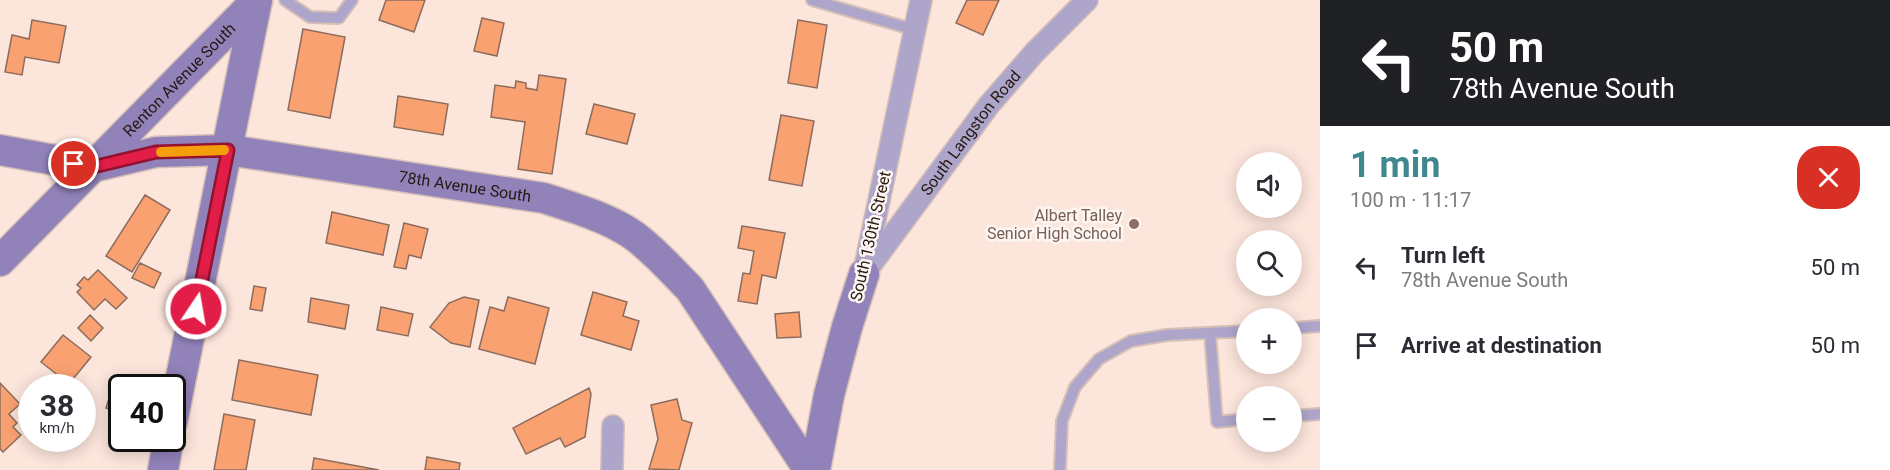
<!DOCTYPE html>
<html lang="en">
<head>
<meta charset="utf-8">
<style>
  :root { --surface:#fff; --page:#f2f2f3; --text:#2b2b33; --muted:#7c7c81; --accent:#40878e }
  body { margin:0; font-family:Roboto,sans-serif; background:var(--page); color:var(--text); height:100vh; display:flex; flex-direction:column; font-size:22px; white-space:nowrap }
  * { box-sizing:border-box; margin:0 }
  p { font-size:20px; color:var(--muted) }
  .icon { flex:none; width:33px; height:33px; fill:none; stroke:currentColor; stroke-width:2; stroke-linecap:round; stroke-linejoin:round }
  .map { position:relative; flex:1; overflow:hidden }
  .drawer { display:flex; flex-direction:column; background:var(--surface); width:570px }
  .drawer>* { flex:none }
  .hud { background:#202124; color:#fff; overflow:hidden }
  .tools { position:absolute; left:1236px; top:152px; display:grid; gap:12px }
  .tools a { display:grid; place-items:center; width:66px; height:66px; border-radius:50%; background:var(--surface); box-shadow:0 3px 15px #0003; font-size:30px }
  .speed { position:absolute; left:18px; top:374px; display:flex; gap:12px; font-size:30px; font-weight:700; text-align:center }
  .speed>* { display:grid; place-content:center; width:78px; height:78px; border-radius:50%; background:var(--surface); box-shadow:0 3px 15px #0003; line-height:1 }
  .speed small { font-size:15px; font-weight:400 }
  .speed .limit { border:3px solid #111; border-radius:9px; background:#fff; color:#111 }
  .pin { position:absolute; display:grid; place-items:center; width:51px; height:51px; color:#fff; margin:-26px; border:3px solid #fff; border-radius:50%; box-shadow:0 2px 6px #0007 }
  .me { position:absolute; width:66px; margin:-33px; rotate:12deg; stroke-linejoin:round; filter:drop-shadow(0 0 4px #0008) }
  .turn { display:flex; align-items:center; gap:21px; height:126px; padding:0 30px; font-size:27px }
  .turn .icon { width:78px; height:78px; stroke-width:2.5 }
  .turn b { display:block; font-size:42px; line-height:51px }
  .round { display:grid; place-items:center; flex:none; width:63px; height:63px; border-radius:24px; background:var(--page) }
  .overview { display:flex; align-items:center; justify-content:space-between; height:102px; padding:0 30px }
  h1 { font-size:36px; font-weight:700; line-height:45px; color:var(--accent) }
  ul { padding:0; list-style:none }
  li { display:flex; align-items:center; gap:18px; height:78px; padding:0 30px }
  li div { flex:1 }
  li b { display:block; font-size:22px }
  li em { font-style:normal }
  main { display:flex; flex:1; min-height:0 }
  .map>svg:first-child { display:block }
  .building { fill:#f9a171; stroke:#8c6d5d; stroke-width:1.5 }
  .lines { fill:none; stroke-linecap:round; stroke-linejoin:round }
  .lane-casing { stroke:#d5c0b7; stroke-width:14 }
  .street-casing { stroke:#d5c0b7; stroke-width:24 }
  .secondary-casing { stroke:#d5c0b7; stroke-width:33 }
  .lane { stroke:#aea5cb; stroke-width:10 }
  .street { stroke:#aea5cb; stroke-width:21 }
  .secondary { stroke:#9182ba; stroke-width:30 }
  .route-casing { stroke:#92132f; stroke-width:15 }
  .route { stroke:#e11d48; stroke-width:10 }
  .slow { stroke:#f59e0b; stroke-width:10 }
  .education-dot { fill:#8d6e63; stroke:#fef6f3; stroke-width:2 }
  .labels { text-anchor:middle; stroke-width:5; stroke-linejoin:round; paint-order:stroke }
  .street-label { font-size:16px; fill:#251812; stroke:#fef6f3 }
  .education-label { font-size:16px; fill:#785e54; stroke:#fef6f3; text-anchor:end }
</style>
</head>
<body>
<main>
<div class="map">
<svg width="1320" height="470" viewBox="0 0 1320 470">
  <rect width="100%" height="100%" fill="#fce5db"/>
  <!-- building -->
  <path class="building" d="M386,0H425L414,32L379,20Z
    M967,0H999L983,35L956,23Z
    M482,18L504,23L497,56L474,51Z
    M32,20L66,26L59,63L25,57L22,75L5,72L12,35L29,39Z
    M798,20L827,25L817,88L788,83Z
    M303,29L345,37L330,118L288,110Z
    M539,75L566,79L552,174L518,169L525,122L491,117L495,85L515,88L516,81L526,83V88L537,90Z
    M398,96L448,104L443,135L394,127Z
    M594,104L635,114L627,144L586,134Z
    M781,115L814,121L802,186L769,180Z
    M145,195L170,210L132,272L106,256Z
    M332,212L389,225L383,255L326,243Z
    M404,223L428,229L421,258L409,255L406,269L394,267Z
    M742,226L785,233L776,278L762,275L757,304L738,301L743,273L750,274L754,251L738,248Z
    M140,263L161,273L154,288L132,278Z
    M98,270L127,298L116,309L105,299L94,310L77,292L81,288L77,285L84,277L88,280Z
    M254,286L266,288L262,311L250,309Z
    M593,292L627,302L623,316L639,321L631,350L581,335Z
    M464,297L479,300L470,347L451,343L430,327L449,303Z
    M508,297L549,308L535,364L479,349L490,307L504,311Z
    M311,298L349,305L345,329L308,322Z
    M381,307L413,314L408,336L377,330Z
    M799,312L801,337L777,338L775,314Z
    M90,315L103,328L91,341L78,328Z
    M63,335L91,357L69,384L41,362Z
    M239,360L318,375L311,415L232,400Z
    M116,377L137,384V387H122V413L106,408Z
    M0,383L20,404L9,414L17,423L13,427L21,435L3,452L0,449Z
    M589,388L591,394L585,437L565,447L560,438L526,454L513,428Z
    M677,399L682,420L692,423L679,470L649,469L658,439L651,405Z
    M224,414L255,420L246,470H214Z
    M427,457L460,463L459,470H425Z
    M314,458L379,470H312Z"/>
  <g class="lines">
    <defs>
      <path id="lane" d="M285,0L310,17L339,18L352,0
        M812,0L915,30
        M1292,328L1320,326
        M1210,333L1217,422L1246,419
        M1292,416L1320,414
        M1060,470L1062,421L1075,387L1099,359L1131,341L1167,335L1246,331"/>
      <g id="street">
        <path d="M865,267L921,0"/>
        <path id="s1" d="M864,274L989,105L1035,52L1087,0"/>
        <path d="M612,470L613,426"/>
      </g>
      <g id="secondary">
        <path id="s2" d="M0,150L93,167L156,152L228,150L544,198C572,207 609,218 633,235C654,250 672,271 690,289L809,470"/>
        <path id="s3" d="M0,261L257,0"/>
        <path d="M172,422L257,0"/>
        <path d="M163,470L169,438"/>
        <path d="M815,470L829,395L847,327L864,274"/>
      </g>
    </defs>
    <!-- lane casing -->
    <use href="#lane" class="lane-casing"/>
    <!-- street casing -->
    <use href="#street" class="street-casing"/>
    <!-- secondary casing -->
    <use href="#secondary" class="secondary-casing"/>
    <!-- lane -->
    <use href="#lane" class="lane"/>
    <!-- street -->
    <use href="#street" class="street"/>
    <!-- secondary -->
    <use href="#secondary" class="secondary"/>
  </g>
  <g class="lines">
    <defs>
      <path id="route" d="M74,164L93,167L156,152L228,150L196,309"/>
    </defs>
    <!-- route casing -->
    <use href="#route" class="route-casing"/>
    <!-- route -->
    <use href="#route" class="route"/>
    <!-- slow -->
    <path class="slow" d="M161,152L224,150"/>
  </g>
  <!-- markers -->
  <circle class="education-dot" cx="1134" cy="224" r="6"/>
  <g class="labels">
    <!-- street labels -->
    <g class="street-label">
      <text dy="6" stroke="none"><textPath href="#s3" startOffset="255">Renton Avenue South</textPath></text>
      <text dy="6" stroke="none"><textPath href="#s1" startOffset="177">South Langston Road</textPath></text>
      <text dy="6" stroke="none"><textPath href="#s2" startOffset="471">78th Avenue South</textPath></text>
      <text transform="translate(870 236) rotate(-77)" y="6">South 130th Street</text>
    </g>
    <!-- education labels -->
    <g class="education-label">
      <text x="1122" y="221">Albert Talley<tspan x="1122" dy="18">Senior High School</tspan></text>
    </g>
  </g>
</svg>
<div class="tools">
<a><svg class="icon" aria-label="sound" viewBox="0 0 24 24"><path d="M4 9h4l5-4v14l-5-4H4zM17 9q2 3 0 6"/></svg></a>
<a><svg class="icon" aria-label="search" viewBox="0 0 24 24"><circle cx="10" cy="10" r="6"/><path d="M15 15l6 6"/></svg></a>
<a>+</a>
<a>−</a>
</div>
<div class="speed"><div>38<small>km/h</small></div><div class="limit">40</div></div>
<div class="pin" style="left:74px;top:164px;background:#d93025"><svg class="icon" aria-label="arrive" viewBox="0 0 24 24"><path d="M6 21V4h12l-3 4 3 4H6"/></svg></div>
<svg class="me" style="left:196px;top:309px" viewBox="-20 -20 40 40"><circle r="17" fill="#e11d48" stroke="#fff" stroke-width="3"/><path d="M0-11L8 9 0 5-8 9z" fill="#fff"/></svg>
</div>
<section class="drawer">
<div class="hud">
<div class="turn"><svg class="icon" aria-label="left" viewBox="0 0 24 24"><path d="M17 20v-9H6M10 6l-5 5 5 5"/></svg><div><b>50 m</b>78th Avenue South</div></div>
</div>
<div class="overview"><div><h1>1 min</h1><p>100 m · 11:17</p></div><a class="round" style="background:#d93025;color:#fff"><svg class="icon" aria-label="close" viewBox="0 0 24 24"><path d="M6 6l12 12M18 6L6 18"/></svg></a></div>
<ul>
<li><svg class="icon" aria-label="left" viewBox="0 0 24 24"><path d="M17 20v-9H6M10 6l-5 5 5 5"/></svg><div><b>Turn left</b><p>78th Avenue South</p></div><em>50 m</em></li>
<li><svg class="icon" aria-label="arrive" viewBox="0 0 24 24"><path d="M6 21V4h12l-3 4 3 4H6"/></svg><div><b>Arrive at destination</b></div><em>50 m</em></li>
</ul>
</section>
</main>
</body>
</html>
